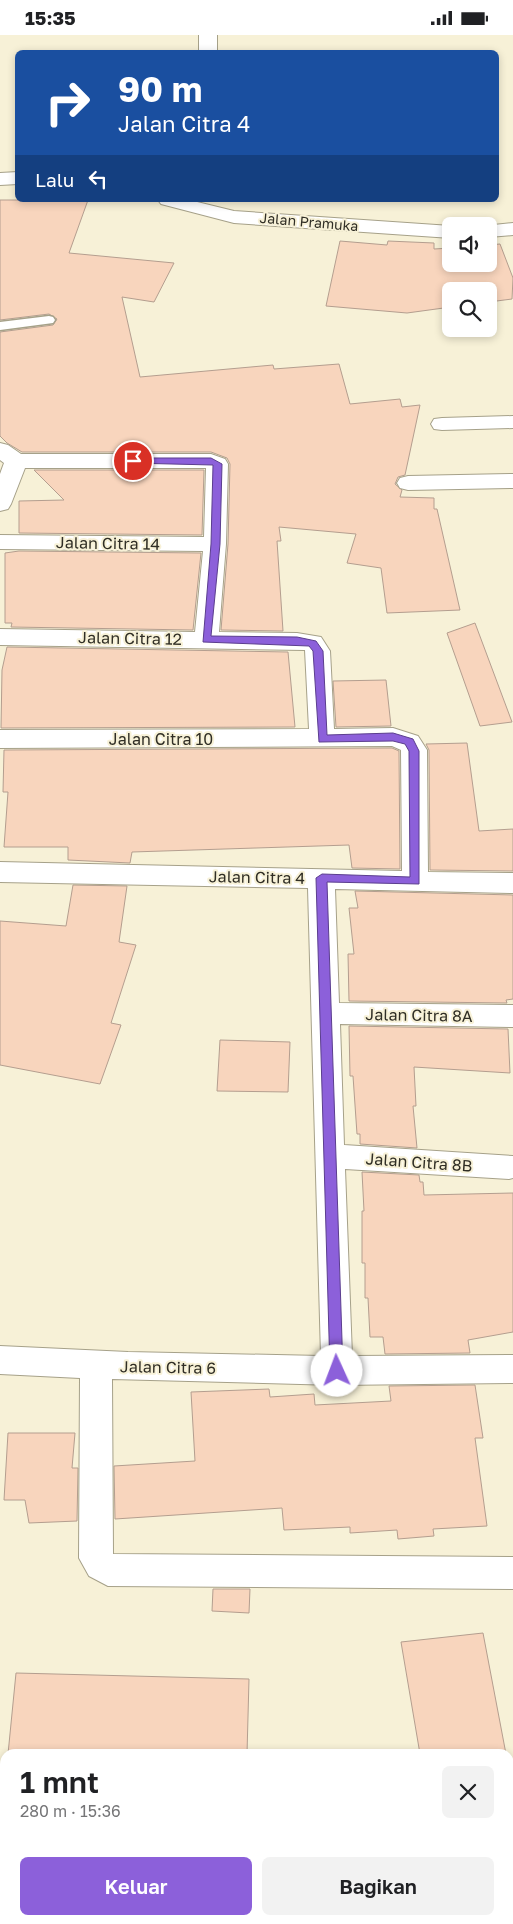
<!DOCTYPE html>
<html lang="id">
<head>
<meta charset="utf-8">
<style>
  :root { --surface:#fff; --page:#f2f2f2; --text:#202124; --muted:#757577; --accent:#8c60da }
  body { margin:0; font-family:"Golos Text",sans-serif; background:var(--page); color:var(--text); height:100vh; display:flex; flex-direction:column; font-size:19px; white-space:nowrap }
  * { box-sizing:border-box; margin:0 }
  p { font-size:16px; color:var(--muted) }
  .icon { flex:none; width:28px; height:28px; fill:none; stroke:currentColor; stroke-width:2; stroke-linecap:round; stroke-linejoin:round }
  .map { position:relative; flex:1; overflow:hidden }
  .panel { position:absolute; left:0px; top:1714px; width:514px; height:176px; display:flex; flex-direction:column; background:var(--surface); border-radius:15px 15px 0 0; box-shadow:0 2px 8px #0003 }
  .panel>* { flex:none }
  .guide { position:absolute; left:15px; top:15px; width:484px; height:152px; border-radius:8px; box-shadow:0 2px 8px #0003; background:#1a4fa0; color:#fff; overflow:hidden }
  .tools { position:absolute; left:442px; top:182px; display:grid; gap:10px }
  .tools a { display:grid; place-items:center; width:55px; height:55px; border-radius:8px; background:var(--surface); box-shadow:0 2px 8px #0003; font-size:25px }
  .pin { position:absolute; display:grid; place-items:center; width:42px; height:42px; color:#fff; margin:-21px; border:2px solid #fff; border-radius:50%; box-shadow:0 1px 5px #0007 }
  .me { position:absolute; width:55px; margin:-28px; rotate:358deg; stroke-linejoin:round; filter:drop-shadow(0 0 4px #0008) }
  .turn { display:flex; align-items:center; gap:18px; height:105px; padding:0 20px; font-size:22px }
  .turn .icon { width:65px; height:65px; stroke-width:2.5 }
  .turn b { display:block; font-size:35px; line-height:42px }
  .then { display:flex; align-items:center; height:48px; padding:0 20px; background:#0003; gap:10px; font-size:19px }
  .round { display:grid; place-items:center; flex:none; width:52px; height:52px; border-radius:8px; background:var(--page) }
  .overview { display:flex; align-items:center; justify-content:space-between; height:85px; padding:0 20px }
  h1 { font-size:30px; font-weight:600; line-height:38px }
  .cta { display:flex; gap:10px; margin-top:auto; padding:10px 20px }
  .cta a { flex:1; height:58px; border-radius:8px; background:var(--accent); color:#fff; font-size:20px; font-weight:600; line-height:58px; text-align:center }
  .cta a+a { background:var(--page); color:var(--text) }
  .status { display:flex; justify-content:space-between; align-items:center; height:35px; padding:0 25px; background:var(--surface); direction:ltr }
  .status svg { height:14px; fill:currentColor }
  .map>svg:first-child { display:block }
  .building { fill:#f8d5bd; stroke:#b49e8f }
  .lines { fill:none; stroke-linecap:round; stroke-linejoin:round }
  .lane-casing { stroke:#a6a189; stroke-width:3 }
  .street-casing { stroke:#a6a189; stroke-width:2 }
  .lane { fill:#fff; fill-rule:evenodd }
  .street { fill:#fff; fill-rule:evenodd }
  .route { fill:#8c60da; stroke:#5b3e8e }
  .labels { text-anchor:middle; stroke-width:4; stroke-linejoin:round; paint-order:stroke }
  .far-street-label { font-size:14px; fill:#302e25; stroke:#f7f1d7 }
  .street-label { font-size:16px; fill:#302e25; stroke:#f7f1d7 }
</style>
</head>
<body>
<div class="status"><b>15:35</b><svg viewBox="0 0 49 12"><path d="M0 12V9h3v3zM5 12V6h3v6zM10 12V3h3v9zM15 12V0h3v12zM26 1h20v11H26zM47 4h2v5h-2z"/></svg></div>
<div class="map">
<svg width="513" height="1889" viewBox="0 0 513 1889">
  <rect width="100%" height="100%" fill="#f7f1d7"/>
  <!-- building -->
  <path class="building" d="M0,165H88L69,218L174,228L154,267L122,262L140,342L273,330L274,334L339,329L350,369L400,364L402,372L420,370L405,440L398,442L395,449L402,455L400,462L434,463V474H437L460,575L387,578L381,533L347,528L356,499L279,492L281,506H277L283,596L221,595L228,509L230,429L227,423L211,417H22L7,408L0,401V297L53,290L57,284L49,279L0,285Z
    M340,206L387,210L388,206L434,208V214L451,213V229H489V210L500,209L513,243L512,264L489,267V256H451V272L407,278L326,271Z
    M34,435H204L202,500L19,498V466L64,465Z
    M19,516L201,518L193,595L11,592L12,588H5V518Z
    M475,588L512,687L480,691L447,598Z
    M7,612L288,617L295,692L1,693L2,635Z
    M386,645L391,691L336,692L333,646Z
    M467,708L479,796L513,794V836L430,835L429,715L426,709Z
    M392,713L399,716L400,834L352,833L349,810L132,817L130,828L68,825V812H4L8,757H3L4,715Z
    M73,850L127,851L119,907L136,910L111,988L121,990L100,1049L0,1030V886L66,891Z
    M355,856L513,860V964L506,965L507,968L349,966L348,919H354L349,873H358Z
    M349,991L508,994L510,1038L414,1032L416,1071H413L417,1113L360,1109V1099H357L353,1041H350Z
    M220,1005L290,1007L288,1057L217,1056Z
    M362,1137L419,1140L420,1147H423L424,1160L513,1158V1297L468,1305L470,1318L385,1319L383,1302H370L368,1263H365V1228H362V1176H364Z
    M475,1350L483,1403H475L487,1491L433,1494L434,1501L398,1504L397,1495L350,1498V1492L284,1495L282,1473L115,1484L114,1431L195,1426L191,1357L269,1354L270,1362L314,1359L315,1370L391,1366L389,1351Z
    M8,1398H75L72,1433H78L77,1486L29,1488L25,1465H4Z
    M213,1554H250L249,1578L212,1576Z
    M483,1598L506,1719H420L401,1607Z
    M16,1638L249,1644L247,1719H8Z"/>
  <g class="lines">
    <defs>
      <path id="lane" d="M49,281L53,282L55,285L53,288L0,295V287Z"/>
      <path id="street" d="M199,0H217V18H199Z
        M18,137V149L0,150V138Z
        M158,165H189L234,176L451,191V203L234,188L161,169Z
        M513,188V200L489,202V191H484Z
        M513,381V393L442,395L434,394L431,389L434,384L442,383Z
        M0,408L8,410L21,419H211L225,424L228,429L226,509L219,597L297,598L321,602L330,616L334,694L393,693L418,701L427,715L428,837L513,838V858L335,854L339,968L513,970V992L340,989L344,1110L513,1121V1143L509,1144L345,1134L352,1321L513,1320V1348L337,1350L112,1344L113,1519L513,1522V1554L108,1551L89,1541L79,1523L80,1343L0,1339V1311L128,1317L321,1321L308,853L0,847V827L402,836L401,715L392,711L0,713V695L309,694L305,615L0,610V594L195,597L203,516L0,514V500L204,502L206,433H25L11,469L8,474L0,476V439L4,428L0,425Z
        M513,439V453L408,455L400,453L397,448L400,443L408,441Z"/>
    </defs>
    <!-- lane casing -->
    <use href="#lane" class="lane-casing"/>
    <!-- street casing -->
    <use href="#street" class="street-casing"/>
    <!-- lane -->
    <use href="#lane" class="lane"/>
    <!-- street -->
    <use href="#street" class="street"/>
  </g>
  <!-- route -->
  <path class="route" d="M133,423H211L222,429L220,509L211,601L297,602L316,606L323,616L327,700L393,698L413,704L419,716V849L327,847L343,1336L341,1341H332L330,1336L316,843L322,839L410,842L409,716L405,709L393,706L319,707L313,616L309,611L203,607L211,509L213,430L130,428V424Z"/>
  <g class="labels">
    <!-- far-street labels -->
    <g class="far-street-label">
      <text transform="translate(309 187) rotate(5)" y="5">Jalan Pramuka</text>
    </g>
    <!-- street labels -->
    <g class="street-label">
      <text transform="translate(108 508) rotate(1)" y="6">Jalan Citra 14</text>
      <text transform="translate(130 603) rotate(1)" y="6">Jalan Citra 12</text>
      <text x="161" y="710">Jalan Citra 10</text>
      <text transform="translate(257 842) rotate(1)" y="6">Jalan Citra 4</text>
      <text transform="translate(419 980) rotate(1)" y="6">Jalan Citra 8A</text>
      <text transform="translate(419 1127) rotate(4)" y="6">Jalan Citra 8B</text>
      <text transform="translate(168 1332) rotate(1)" y="6">Jalan Citra 6</text>
    </g>
  </g>
</svg>
<div class="tools">
<a><svg class="icon" aria-label="sound" viewBox="0 0 24 24"><path d="M4 9h4l5-4v14l-5-4H4zM17 9q2 3 0 6"/></svg></a>
<a><svg class="icon" aria-label="search" viewBox="0 0 24 24"><circle cx="10" cy="10" r="6"/><path d="M15 15l6 6"/></svg></a>
</div>
<div class="pin" style="left:133px;top:426px;background:#d93025"><svg class="icon" aria-label="arrive" viewBox="0 0 24 24"><path d="M6 21V4h12l-3 4 3 4H6"/></svg></div>
<svg class="me" style="left:337px;top:1336px" viewBox="-20 -20 40 40"><circle r="19" fill="#fff"/><path d="M0-13L10 11 0 6-10 11z" fill="#8c60da"/></svg>
<div class="guide">
<div class="turn"><svg class="icon" aria-label="right" viewBox="0 0 24 24"><path d="M7 20v-9h11M14 6l5 5-5 5"/></svg><div><b>90 m</b>Jalan Citra 4</div></div>
<div class="then">Lalu<svg class="icon" aria-label="left" viewBox="0 0 24 24"><path d="M17 20v-9H6M10 6l-5 5 5 5"/></svg></div>
</div>
<section class="panel">
<div class="overview"><div><h1>1 mnt</h1><p>280 m · 15:36</p></div><a class="round"><svg class="icon" aria-label="close" viewBox="0 0 24 24"><path d="M6 6l12 12M18 6L6 18"/></svg></a></div>
<div class="cta"><a>Keluar</a><a>Bagikan</a></div>
</section>
</div>
</body>
</html>
